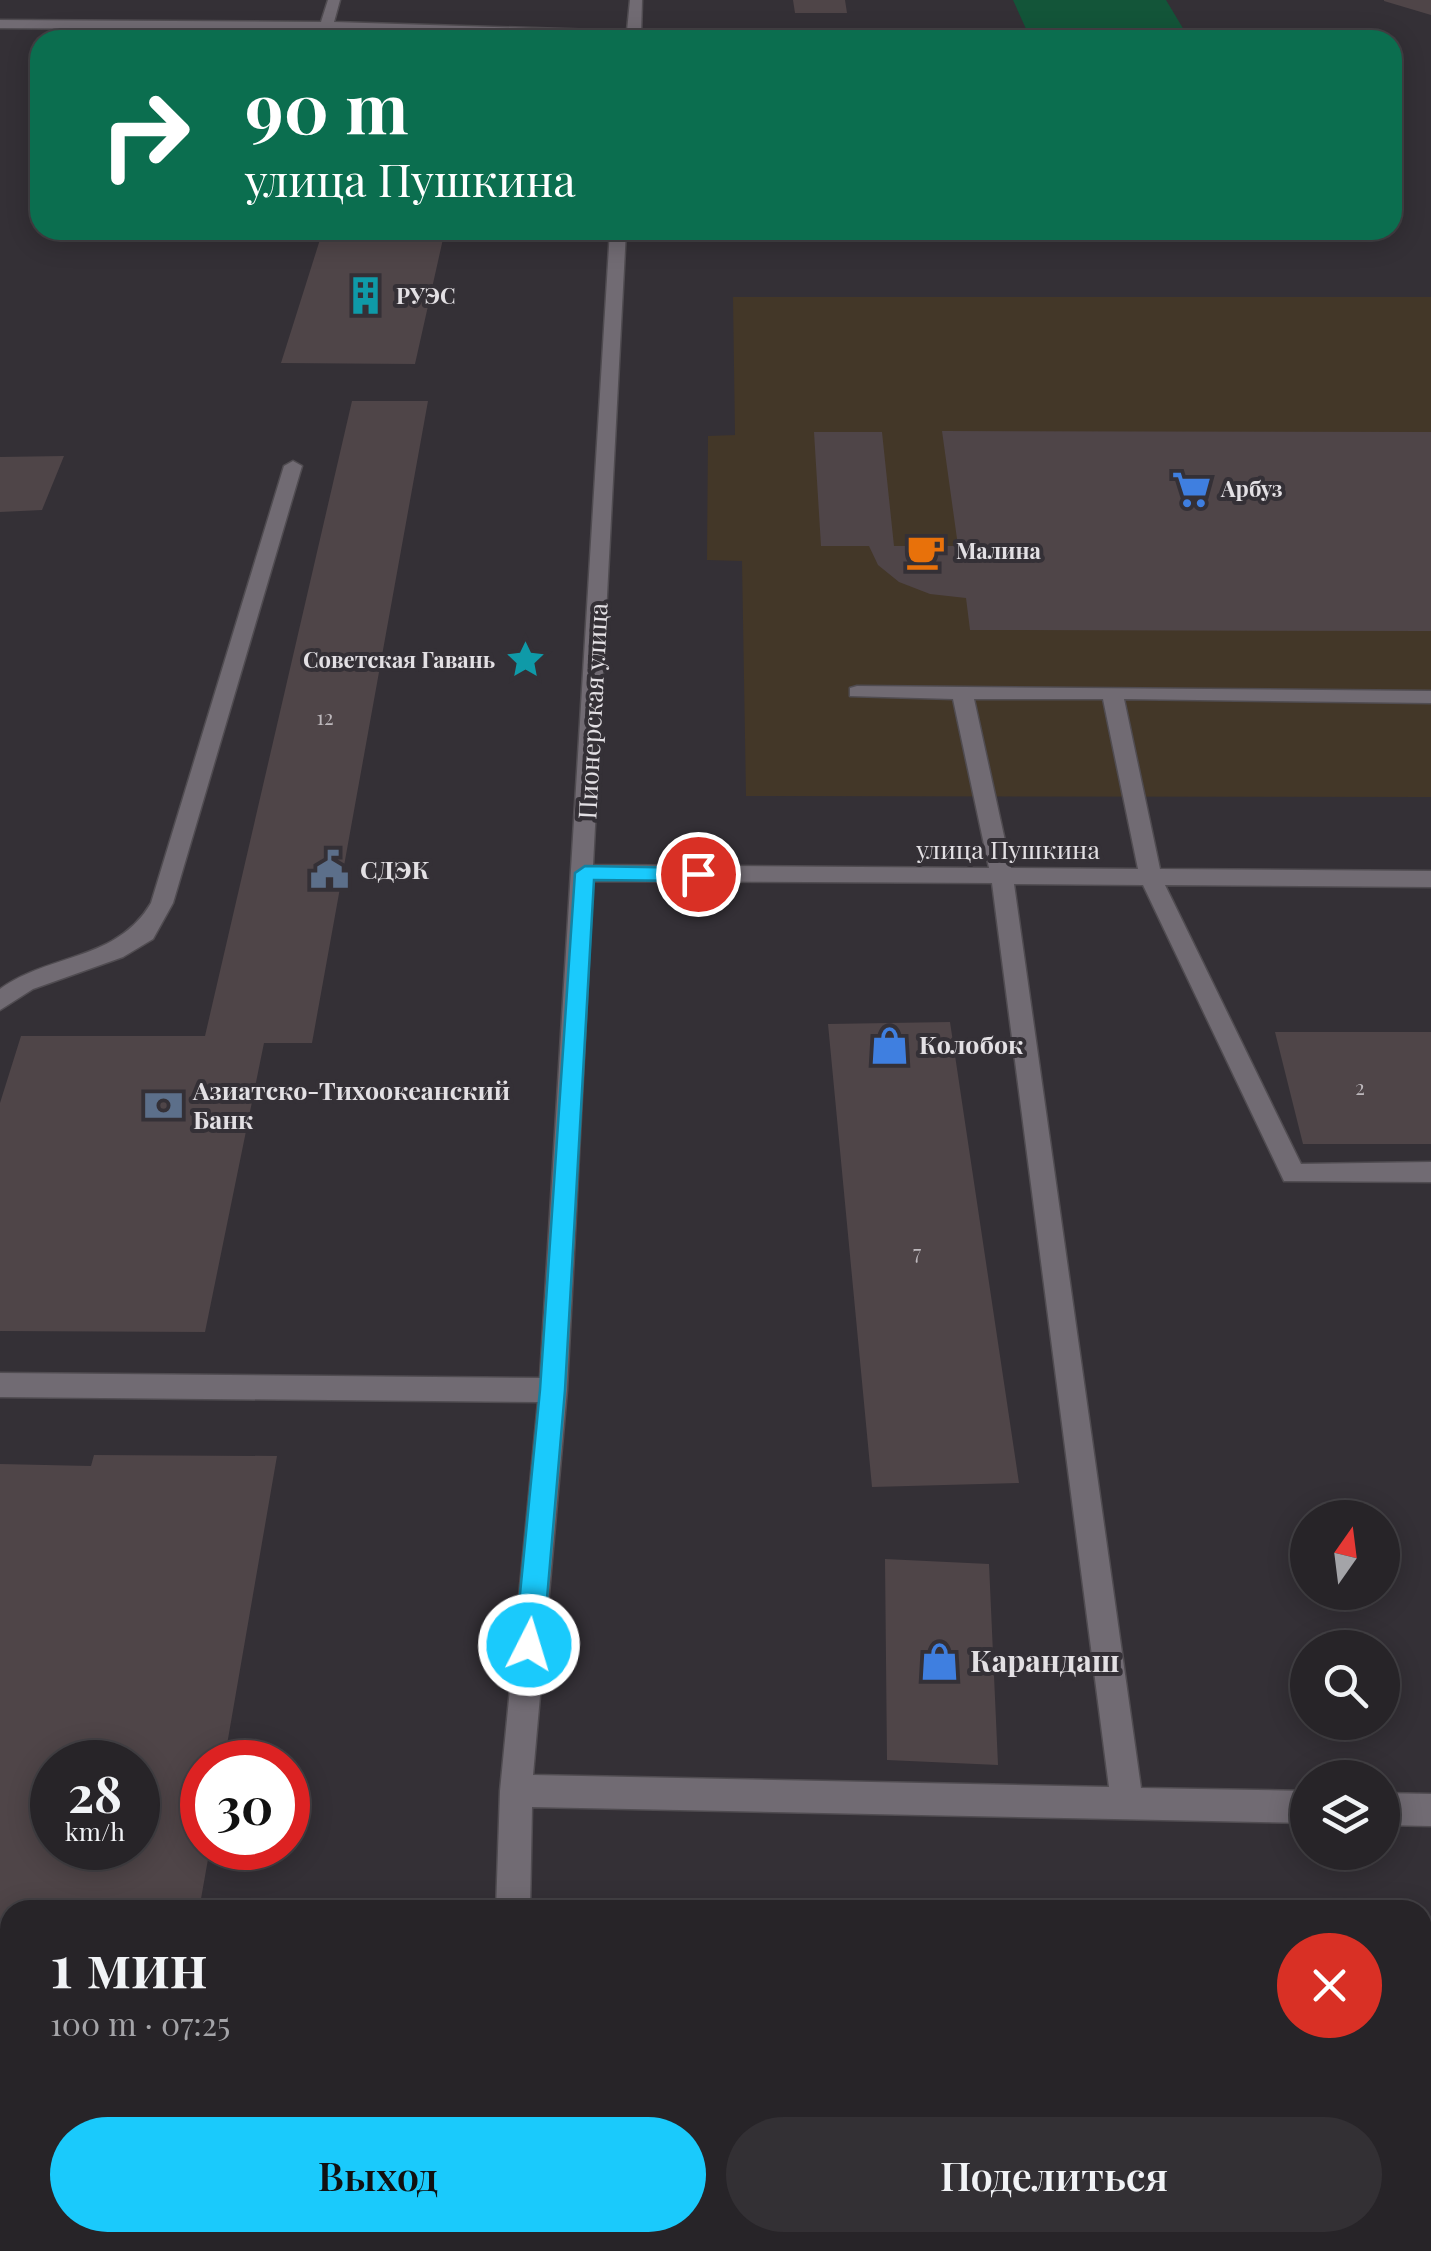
<!DOCTYPE html>
<html lang="ru">
<head>
<meta charset="utf-8">
<style>
  :root { --surface:#272428; --page:#333034; --text:#f1f3f6; --muted:#a4a4a8; --line:#434145; --accent:#1acafc }
  body { margin:0; font-family:"Playfair Display",serif; background:var(--page); color:var(--text); height:100vh; display:flex; flex-direction:column; font-size:38px; white-space:nowrap }
  * { box-sizing:border-box; margin:0 }
  p { font-size:32px; color:var(--muted) }
  .icon { flex:none; width:55px; height:55px; fill:none; stroke:currentColor; stroke-width:2; stroke-linecap:round; stroke-linejoin:round }
  .map { position:relative; flex:1; overflow:hidden }
  .panel { position:absolute; left:0px; top:1900px; width:1432px; height:352px; display:flex; flex-direction:column; background:var(--surface); border-radius:30px 30px 0 0; box-shadow:0 5px 25px #0003,0 0 0 2px var(--line) }
  .panel>* { flex:none }
  .banner { position:absolute; left:30px; top:30px; width:1372px; height:210px; border-radius:30px; box-shadow:0 5px 25px #0003,0 0 0 2px var(--line); background:#0b6e4f; color:#fff; overflow:hidden }
  .needle { width:65px; rotate:14deg }
  .fabs { position:absolute; left:1290px; top:1500px; display:grid; gap:20px }
  .fabs a { display:grid; place-items:center; width:110px; height:110px; border-radius:50%; background:var(--surface); box-shadow:0 5px 25px #0003,0 0 0 2px var(--line); font-size:50px }
  .speed { position:absolute; left:30px; top:1740px; display:flex; gap:20px; font-size:50px; font-weight:700; text-align:center }
  .speed>* { display:grid; place-content:center; width:130px; height:130px; border-radius:50%; background:var(--surface); box-shadow:0 5px 25px #0003,0 0 0 2px var(--line); line-height:1 }
  .speed small { font-size:25px; font-weight:400 }
  .speed .limit { border:15px solid #d22; background:#fff; color:#111 }
  .pin { position:absolute; display:grid; place-items:center; width:85px; height:85px; color:#fff; margin:-42px; border:5px solid #fff; border-radius:50%; box-shadow:0 2px 10px #0007 }
  .me { position:absolute; width:110px; margin:-55px; rotate:5deg; stroke-linejoin:round; filter:drop-shadow(0 0 8px #0008) }
  .turn { display:flex; align-items:center; gap:35px; height:210px; padding:0 50px; font-size:45px }
  .turn .icon { width:130px; height:130px; stroke-width:2.5 }
  .turn b { display:block; font-size:70px; line-height:85px }
  .round { display:grid; place-items:center; flex:none; width:105px; height:105px; border-radius:52px; background:var(--page) }
  .summary { display:flex; align-items:center; justify-content:space-between; height:170px; padding:0 50px }
  h1 { font-size:60px; font-weight:600; line-height:75px }
  .primary-button { display:flex; gap:20px; margin-top:auto; padding:20px 50px }
  .primary-button a { flex:1; height:115px; border-radius:60px; background:var(--accent); color:#111; font-size:40px; font-weight:600; line-height:115px; text-align:center }
  .primary-button a+a { background:var(--page); color:var(--text) }
  .map>svg:first-child { display:block }
  .commercial { fill:#433728 }
  .green { fill:#135539 }
  .building { fill:#4f4548; fill-rule:evenodd }
  .lines { fill:none; stroke-linecap:round; stroke-linejoin:round }
  .minor-casing { stroke:#504c51; stroke-width:3 }
  .minor { fill:#716b73; fill-rule:evenodd }
  .route { fill:#1acafc; stroke:#1183a4; stroke-width:2.5 }
  .labels { text-anchor:middle; stroke-width:8; stroke-linejoin:round; paint-order:stroke }
  .number-label { font-size:20px; fill:#beb9bd }
  .far-poi-label { font-size:22px; font-weight:bold; fill:#e3e0e4; stroke:#343036; text-anchor:start }
  .street-label { font-size:25px; fill:#e3e0e4; stroke:#343036 }
  .poi-label { font-size:25px; font-weight:bold; fill:#e3e0e4; stroke:#343036; text-anchor:start }
  .near-poi-label { font-size:30px; font-weight:bold; fill:#e3e0e4; stroke:#343036; text-anchor:start }
</style>
</head>
<body>
<div class="map">
<svg width="1431" height="2251" viewBox="0 0 1431 2251">
  <rect width="100%" height="100%" fill="#343036"/>
  <!-- commercial -->
  <path class="commercial" d="M733,297H1431V797L746,796L742,561L707,560L708,436L735,435Z"/>
  <!-- green -->
  <path class="green" d="M1013,0H1166L1190,40H1031Z"/>
  <!-- building -->
  <path class="building" d="M793,0H845L847,13H795Z
    M1431,0V15L1384,1V0Z
    M323,230H445L415,364L281,363Z
    M352,401H428L312,1043H264L205,1332L0,1331V1103L21,1036H205Z
    M942,431L1431,432V631L970,630L966,598L930,594L899,582L878,565L869,546H821L814,432H882L894,546H958Z
    M64,456L42,510L0,512V457Z
    M950,1022L1019,1483L872,1487L828,1024Z
    M1275,1032H1431V1144H1303Z
    M94,1455L277,1456L224,1762H202V1848H210L199,1910H10V2242H143L141,2251H0V1464L91,1466ZM52,1762H138V1848H52Z
    M885,1559L989,1564L998,1765L887,1760Z"/>
  <g class="lines">
    <defs>
      <path id="minor" d="M328,0H340L334,22L627,31L630,0H642L641,35L640,40H626L350,30L0,28V20L321,22Z
        M610,230H626L593,865L989,868L953,699L850,696V688L857,686L1431,691V703L1124,699L1160,869L1431,871V887L1165,885L1301,1164L1431,1162V1182L1284,1181L1143,885L1014,884L1141,1788L1308,1791V1823L532,1807L530,1910H496L500,1791L538,1402L0,1397V1373L540,1378ZM974,699H1103L1138,869L1011,868ZM593,881L992,883L1109,1787L533,1775L567,1390Z
        M293,461L302,466L173,903L153,939L123,957L33,989L0,1010V989C50,953 117,961 151,903L284,466Z
        M1382,1793L1431,1794V1826L1382,1825Z
        M485,2242H523L522,2251H484Z"/>
    </defs>
    <!-- minor casing -->
    <use href="#minor" class="minor-casing"/>
    <!-- minor -->
    <use href="#minor" class="minor"/>
  </g>
  <!-- route -->
  <path class="route" d="M585,866L698,868L709,874L698,881L594,880L565,1390L543,1645L539,1655L529,1658L519,1655L515,1645L540,1390L575,873Z"/>
  <!-- icons -->
  <defs>
    <symbol id="building-bare" viewBox="-9 -9 18 18"><path d="M-4-6H4V6H1V3H-1V6H-4ZM-2.5-4.3h1.7v1.8h-1.7ZM.8-4.3h1.7v1.8H.8ZM-2.5-1h1.7V.8h-1.7ZM.8-1h1.7V.8H.8Z" fill="#0f9aa8" stroke="#343036" stroke-width="2.5" paint-order="stroke"/></symbol>
    <symbol id="supermarket-bare" viewBox="-9 -9 18 18"><path d="M-6-5.5h2.5l.6 2H6L4.5 2H-2.5L-4.4-4H-6ZM-1.5 3.2a1.3 1.3 0 1 0 .1 0ZM3 3.2a1.3 1.3 0 1 0 .1 0Z" fill="#3f7fe0" stroke="#343036" stroke-width="2.5" paint-order="stroke"/></symbol>
    <symbol id="cafe-bare" viewBox="-9 -9 18 18"><path d="M-5.5-4.5H6V0H3Q3 3.5 0 3.5H-2.5Q-5.5 3.5-5.5 0ZM3-3.2v2h1.7v-2ZM-6 4.5H4V6H-6Z" fill="#e8710a" stroke="#343036" stroke-width="2.5" paint-order="stroke"/></symbol>
    <symbol id="sight-bare" viewBox="-9 -9 18 18"><path d="M0-6L1.8-2.2L6-1.7L2.9 1.2L3.7 5.4L0 3.3L-3.7 5.4L-2.9 1.2L-6-1.7L-1.8-2.2Z" fill="#0f9aa8" stroke="#343036" stroke-width="2.5" paint-order="stroke"/></symbol>
    <symbol id="civic-bare" viewBox="-9 -9 18 18"><path d="M-.6-6.5H3V-4.5H.6V-3L4-1V1h2V6H-6V1h2V-1L-.6-3ZM-1.2 2.5V6h2.4V2.5Z" fill="#5c6f8a" stroke="#343036" stroke-width="2.5" paint-order="stroke"/></symbol>
    <symbol id="shop-bare" viewBox="-9 -9 18 18"><path d="M-5-2.5h2.3a2.7 3.5 0 0 1 5.4 0H5L5.5 6h-11ZM-1.5-2.5h3a1.5 2.3 0 0 0-3 0Z" fill="#3f7fe0" stroke="#343036" stroke-width="2.5" paint-order="stroke"/></symbol>
    <symbol id="bank-bare" viewBox="-9 -9 18 18"><path d="M-6-4H6V4H-6ZM0-2.3a2.3 2.3 0 1 0 0 4.6a2.3 2.3 0 1 0 0-4.6Z" fill="#5c6f8a" stroke="#343036" stroke-width="2.5" paint-order="stroke"/></symbol>
  </defs>
  <g fill-rule="evenodd">
    <use href="#building-bare" x="338" y="268" width="55" height="55"/>
    <use href="#supermarket-bare" x="1164" y="462" width="55" height="55"/>
    <use href="#cafe-bare" x="898" y="524" width="55" height="55"/>
    <use href="#sight-bare" x="498" y="632" width="55" height="55"/>
    <use href="#civic-bare" x="302" y="842" width="55" height="55"/>
    <use href="#shop-bare" x="862" y="1018" width="55" height="55"/>
    <use href="#bank-bare" x="136" y="1078" width="55" height="55"/>
    <use href="#shop-bare" x="912" y="1634" width="55" height="55"/>
  </g>
  <g class="labels">
    <!-- number labels -->
    <g class="number-label">
      <text x="325" y="725">12</text>
      <text x="1360" y="1095">2</text>
      <text x="917" y="1260">7</text>
    </g>
    <!-- far-poi labels -->
    <g class="far-poi-label">
      <text x="396" y="304">РУЭС</text>
      <text x="1221" y="497">Арбуз</text>
      <text x="956" y="559">Малина</text>
      <text x="495" y="668" text-anchor="end">Советская Гавань</text>
    </g>
    <!-- street labels -->
    <g class="street-label">
      <text transform="translate(593 711) rotate(-87)" y="9">Пионерская улица</text>
      <text x="1008" y="859">улица Пушкина</text>
    </g>
    <!-- poi labels -->
    <g class="poi-label">
      <text x="360" y="879">СДЭК</text>
      <text x="919" y="1054">Колобок</text>
      <text x="193" y="1100">Азиатско-Тихоокеанский<tspan x="193" dy="29">Банк</tspan></text>
    </g>
    <!-- near-poi labels -->
    <g class="near-poi-label">
      <text x="970" y="1672">Карандаш</text>
    </g>
  </g>
</svg>
<div class="fabs">
<a><svg class="needle" viewBox="-14 -14 28 28"><path d="M0-13l5 13h-10z" fill="#e53935"/><path d="M0 13l5-13h-10z" fill="#a4a4a8"/></svg></a>
<a><svg class="icon" aria-label="search" viewBox="0 0 24 24"><circle cx="10" cy="10" r="6"/><path d="M15 15l6 6"/></svg></a>
<a><svg class="icon" aria-label="layers" viewBox="0 0 24 24"><path d="M12 4l9 5-9 5-9-5zM3 14l9 5 9-5"/></svg></a>
</div>
<div class="speed"><div>28<small>km/h</small></div><div class="limit">30</div></div>
<div class="pin" style="left:698px;top:874px;background:#d93025"><svg class="icon" aria-label="arrive" viewBox="0 0 24 24"><path d="M6 21V4h12l-3 4 3 4H6"/></svg></div>
<svg class="me" style="left:529px;top:1645px" viewBox="-20 -20 40 40"><circle r="17" fill="#1acafc" stroke="#fff" stroke-width="3"/><path d="M0-11L8 9 0 5-8 9z" fill="#fff"/></svg>
<div class="banner">
<div class="turn"><svg class="icon" aria-label="right" viewBox="0 0 24 24"><path d="M7 20v-9h11M14 6l5 5-5 5"/></svg><div><b>90 m</b>улица Пушкина</div></div>
</div>
<section class="panel">
<div class="summary"><div><h1>1 мин</h1><p>100 m · 07:25</p></div><a class="round" style="background:#d93025;color:#fff"><svg class="icon" aria-label="close" viewBox="0 0 24 24"><path d="M6 6l12 12M18 6L6 18"/></svg></a></div>
<div class="primary-button"><a>Выход</a><a>Поделиться</a></div>
</section>
</div>
</body>
</html>
